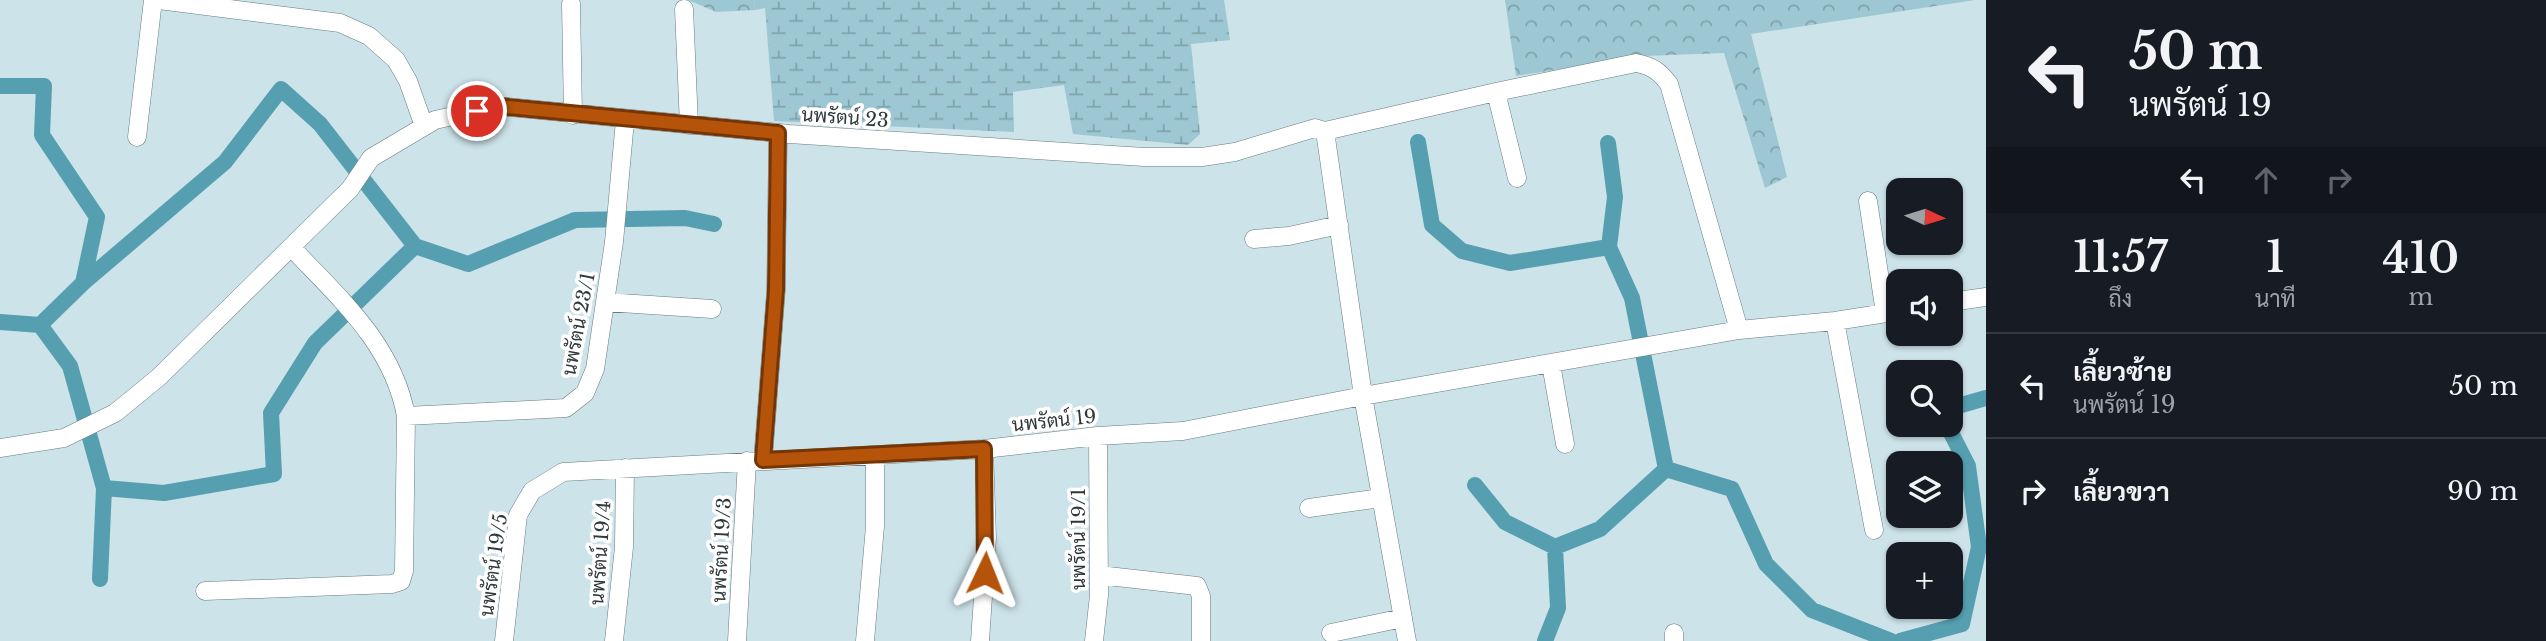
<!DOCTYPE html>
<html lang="th">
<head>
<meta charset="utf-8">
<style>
  :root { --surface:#171b24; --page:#242831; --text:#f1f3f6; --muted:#9ea1a6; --line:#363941 }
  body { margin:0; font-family:"Libre Baskerville",Sarabun,serif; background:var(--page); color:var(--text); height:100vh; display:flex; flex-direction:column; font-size:26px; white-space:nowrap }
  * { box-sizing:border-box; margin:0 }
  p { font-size:23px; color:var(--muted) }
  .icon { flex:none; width:38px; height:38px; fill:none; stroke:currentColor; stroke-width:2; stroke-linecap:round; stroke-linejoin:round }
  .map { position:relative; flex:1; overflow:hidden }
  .panel { display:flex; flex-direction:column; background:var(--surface); width:560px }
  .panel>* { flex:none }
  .guide { background:#171b24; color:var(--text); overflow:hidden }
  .needle { width:46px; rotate:94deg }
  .buttons { position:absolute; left:1886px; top:178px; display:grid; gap:14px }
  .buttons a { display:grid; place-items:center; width:77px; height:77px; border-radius:14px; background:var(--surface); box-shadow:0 2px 5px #0004; font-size:35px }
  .pin { position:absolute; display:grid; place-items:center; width:60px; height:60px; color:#fff; margin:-30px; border:4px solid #fff; border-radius:50%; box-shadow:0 2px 7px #0007 }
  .me { position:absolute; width:77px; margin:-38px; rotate:2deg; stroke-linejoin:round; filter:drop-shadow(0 0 5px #0008) }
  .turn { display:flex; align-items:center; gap:24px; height:147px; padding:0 28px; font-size:32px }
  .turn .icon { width:91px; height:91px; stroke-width:2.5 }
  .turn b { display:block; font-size:49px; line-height:60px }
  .lanes { display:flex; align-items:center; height:66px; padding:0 28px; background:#0003; justify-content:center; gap:35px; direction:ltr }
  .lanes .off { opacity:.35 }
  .eta { display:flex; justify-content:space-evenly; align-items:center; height:119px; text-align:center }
  .eta b { font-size:42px; font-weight:600; line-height:49px }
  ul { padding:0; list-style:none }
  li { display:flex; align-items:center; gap:21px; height:105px; padding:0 28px; border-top:2px solid var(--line) }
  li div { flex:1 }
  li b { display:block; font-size:26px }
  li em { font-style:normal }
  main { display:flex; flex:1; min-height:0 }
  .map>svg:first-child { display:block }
  .forest { fill:url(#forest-crowns) }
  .wetland { fill:url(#wetland-marsh) }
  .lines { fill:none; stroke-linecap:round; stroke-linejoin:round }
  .canal { stroke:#569fb1; stroke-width:16 }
  .street-casing { stroke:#677c81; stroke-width:19 }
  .street { stroke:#fff; stroke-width:18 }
  .route-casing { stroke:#753606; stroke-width:18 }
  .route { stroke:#b45309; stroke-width:12 }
  .labels { text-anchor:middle; stroke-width:7; stroke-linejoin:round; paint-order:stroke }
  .street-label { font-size:19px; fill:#2f383a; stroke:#fff }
</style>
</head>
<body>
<main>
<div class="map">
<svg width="1986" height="641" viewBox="0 0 1986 641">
  <defs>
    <pattern id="forest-crowns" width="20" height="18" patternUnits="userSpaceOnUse" patternTransform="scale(1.75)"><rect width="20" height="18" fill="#9dc7d2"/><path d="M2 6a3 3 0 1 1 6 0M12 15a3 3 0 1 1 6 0" fill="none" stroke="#80a3ab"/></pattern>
    <pattern id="wetland-marsh" width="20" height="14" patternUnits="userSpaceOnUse" patternTransform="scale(1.75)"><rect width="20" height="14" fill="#9dc7d2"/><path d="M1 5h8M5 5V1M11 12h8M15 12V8" fill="none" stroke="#80a3ab"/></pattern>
  </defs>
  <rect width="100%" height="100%" fill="#cce3e9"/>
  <!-- forest -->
  <path class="forest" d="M688,0H754L755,10L716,12Z
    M1505,0H1975L1751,34L1787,177L1765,188L1724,53L1644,56L1516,76Z"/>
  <!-- wetland -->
  <path class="wetland" d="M754,0H1224L1230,40L1191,44L1200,134L1188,145L1073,134L1064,85L1013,92L1014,132L774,121L765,8L755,10Z"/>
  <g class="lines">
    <!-- canal -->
    <path class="canal" d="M0,86H44L42,135L97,217L83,283L40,325L0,322
      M1418,142L1432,225L1462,251L1510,263L1609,247L1632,298L1666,469
      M1608,143L1615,197L1609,247
      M83,283L225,162L281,89L320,124L415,246L468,264L575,220L685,218L714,224
      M40,325L70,366L104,488
      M1951,408L1986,398
      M1475,485L1505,522L1555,547L1600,529L1666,469L1732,489L1766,564L1812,610L1891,641
      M100,579L104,488L164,493L274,474L271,413L315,343L415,246
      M1545,641L1558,608L1555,547
      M1900,641L1962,624L1979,547L1968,466L1947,425"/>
    <defs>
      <path id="street" d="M159,0L340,23L369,36L396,60L408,81L424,126
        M571,4L573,115
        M684,9L689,125
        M1496,92L1517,178
        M1325,131L1363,396L1407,641
        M137,137L153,0
        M1868,201L1885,313
        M1254,239L1289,236L1339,225
        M605,302L712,309
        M1951,302L1986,297
        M1835,321L1874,530
        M1551,364L1565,444
        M406,416L566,408L585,393L595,369L614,242L625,120
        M0,448L64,438L115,413L159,377L291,247L350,189L371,158L435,120L498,106L789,134L1144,157H1202L1235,152L1315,128L1325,131L1496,92L1636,63C1652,66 1659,71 1669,84L1739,330
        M763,460L776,290L778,133
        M1309,508L1381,498
        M1099,575L1197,586L1201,596V641
        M205,591L392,584L401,581L404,571L406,416C393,344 339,298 291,247
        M1331,633L1403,618
        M504,641L518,515L532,491L563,472L984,449L1098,436L1183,431L1363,396L1739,330L1835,321L1899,311
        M614,641L624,547L625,468
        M737,641L747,461
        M865,641L875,526V455
        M980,641L987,538L984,449
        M1094,641L1099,595L1098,436
        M1674,641V633"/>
    </defs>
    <!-- street casing -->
    <use href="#street" class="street-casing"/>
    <!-- street -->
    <use href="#street" class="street"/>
  </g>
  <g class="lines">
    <defs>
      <path id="route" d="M477,111L498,106L778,133L776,290L763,460L984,449L985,573"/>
    </defs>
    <!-- route casing -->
    <use href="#route" class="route-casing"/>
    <!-- route -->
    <use href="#route" class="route"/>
  </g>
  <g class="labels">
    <!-- street labels -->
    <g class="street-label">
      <text transform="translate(845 117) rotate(4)" y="7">นพรัตน์ 23</text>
      <text transform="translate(578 324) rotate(-79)" y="7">นพรัตน์ 23/1</text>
      <text transform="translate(1054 420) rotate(-6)" y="7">นพรัตน์ 19</text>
      <text transform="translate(1078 539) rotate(-90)" y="7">นพรัตน์ 19/1</text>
      <text transform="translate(721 550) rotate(-87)" y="7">นพรัตน์ 19/3</text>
      <text transform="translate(600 553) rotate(-86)" y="7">นพรัตน์ 19/4</text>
      <text transform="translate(493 565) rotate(-82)" y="7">นพรัตน์ 19/5</text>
    </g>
  </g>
</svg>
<div class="buttons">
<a><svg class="needle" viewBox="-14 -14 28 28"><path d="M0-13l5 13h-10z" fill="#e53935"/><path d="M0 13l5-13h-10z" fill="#9ea1a6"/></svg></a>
<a><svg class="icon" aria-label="sound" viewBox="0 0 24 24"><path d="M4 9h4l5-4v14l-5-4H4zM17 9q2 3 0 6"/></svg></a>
<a><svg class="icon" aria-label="search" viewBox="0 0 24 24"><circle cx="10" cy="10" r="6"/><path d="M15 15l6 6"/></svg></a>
<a><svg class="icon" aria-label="layers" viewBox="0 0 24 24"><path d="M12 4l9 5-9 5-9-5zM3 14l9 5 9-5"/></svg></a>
<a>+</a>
</div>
<div class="pin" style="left:477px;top:111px;background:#d93025"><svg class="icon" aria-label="arrive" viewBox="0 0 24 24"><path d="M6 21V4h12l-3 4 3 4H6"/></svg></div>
<svg class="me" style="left:985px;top:573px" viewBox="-20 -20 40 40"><path d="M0-17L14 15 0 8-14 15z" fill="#b45309" stroke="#fff" stroke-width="4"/></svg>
</div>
<section class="panel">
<div class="guide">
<div class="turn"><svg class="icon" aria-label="left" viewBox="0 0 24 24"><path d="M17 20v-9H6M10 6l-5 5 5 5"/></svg><div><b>50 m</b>นพรัตน์ 19</div></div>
<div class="lanes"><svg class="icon" aria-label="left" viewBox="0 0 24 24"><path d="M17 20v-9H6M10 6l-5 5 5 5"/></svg><svg class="icon off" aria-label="ahead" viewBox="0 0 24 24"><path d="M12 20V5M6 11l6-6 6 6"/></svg><svg class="icon off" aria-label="right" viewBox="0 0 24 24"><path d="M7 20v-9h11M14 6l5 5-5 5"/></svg></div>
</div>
<div class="eta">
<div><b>11:57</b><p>ถึง</p></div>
<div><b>1</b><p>นาที</p></div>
<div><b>410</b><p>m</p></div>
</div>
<ul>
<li><svg class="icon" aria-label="left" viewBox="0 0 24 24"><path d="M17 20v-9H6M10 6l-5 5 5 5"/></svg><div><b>เลี้ยวซ้าย</b><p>นพรัตน์ 19</p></div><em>50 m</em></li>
<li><svg class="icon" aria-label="right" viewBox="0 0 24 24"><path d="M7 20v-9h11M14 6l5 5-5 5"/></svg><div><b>เลี้ยวขวา</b></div><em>90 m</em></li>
</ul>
</section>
</main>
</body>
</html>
